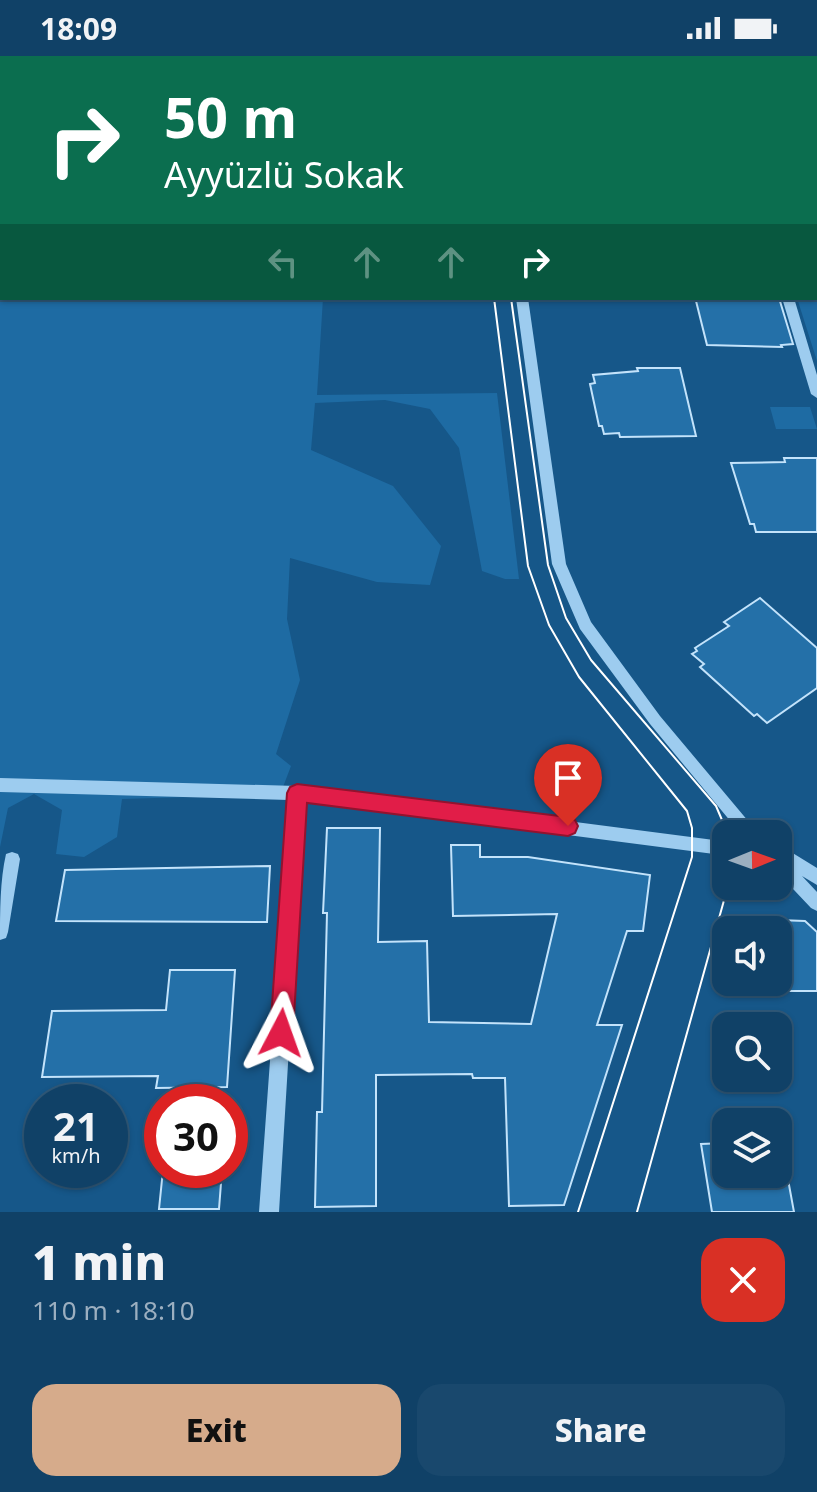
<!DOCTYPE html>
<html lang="en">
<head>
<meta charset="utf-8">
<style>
  :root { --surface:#104167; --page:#19486d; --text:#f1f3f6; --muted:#9cafc0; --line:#305a7b; --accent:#d6ab8b }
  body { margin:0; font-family:"Noto Sans",sans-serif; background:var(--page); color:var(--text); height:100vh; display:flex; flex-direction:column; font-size:30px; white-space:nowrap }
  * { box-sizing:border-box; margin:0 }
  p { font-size:26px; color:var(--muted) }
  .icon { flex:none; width:44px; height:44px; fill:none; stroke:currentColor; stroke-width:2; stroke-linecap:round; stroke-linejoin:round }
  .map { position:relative; height:1156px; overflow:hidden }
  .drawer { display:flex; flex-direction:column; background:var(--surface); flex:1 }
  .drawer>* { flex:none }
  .top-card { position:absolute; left:0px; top:0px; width:818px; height:244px; box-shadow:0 2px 6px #0004,0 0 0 2px var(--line); background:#0b6e4f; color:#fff; overflow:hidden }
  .needle { width:52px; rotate:89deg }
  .fabs { position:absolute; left:712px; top:764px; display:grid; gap:16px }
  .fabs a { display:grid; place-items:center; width:80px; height:80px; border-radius:16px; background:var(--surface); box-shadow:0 2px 6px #0004,0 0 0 2px var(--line); font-size:40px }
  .speed { position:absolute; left:24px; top:1028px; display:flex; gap:16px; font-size:40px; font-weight:700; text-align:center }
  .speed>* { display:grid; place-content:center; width:104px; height:104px; border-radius:50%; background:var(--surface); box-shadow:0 2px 6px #0004,0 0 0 2px var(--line); line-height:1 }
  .speed small { font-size:20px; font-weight:400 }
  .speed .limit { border:12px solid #d22; background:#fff; color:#111 }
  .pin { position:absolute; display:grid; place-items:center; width:68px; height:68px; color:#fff; margin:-82px -34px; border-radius:50% 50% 50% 0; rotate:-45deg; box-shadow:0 0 8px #0007 }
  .pin .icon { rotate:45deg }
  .me { position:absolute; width:88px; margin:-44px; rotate:4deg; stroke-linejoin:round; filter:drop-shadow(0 0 6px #0008) }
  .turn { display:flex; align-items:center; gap:28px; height:168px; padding:0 32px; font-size:36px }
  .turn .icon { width:104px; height:104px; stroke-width:2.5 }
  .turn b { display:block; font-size:56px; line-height:68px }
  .lanes { display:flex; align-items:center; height:76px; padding:0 32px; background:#0003; justify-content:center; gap:40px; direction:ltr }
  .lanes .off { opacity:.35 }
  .round { display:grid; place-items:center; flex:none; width:84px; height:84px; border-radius:24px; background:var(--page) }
  .summary { display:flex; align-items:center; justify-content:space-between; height:136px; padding:0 32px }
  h1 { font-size:48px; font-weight:800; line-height:60px }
  .primary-button { display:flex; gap:16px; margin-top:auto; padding:16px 32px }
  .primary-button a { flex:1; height:92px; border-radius:24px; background:var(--accent); color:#111; font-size:32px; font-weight:800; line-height:92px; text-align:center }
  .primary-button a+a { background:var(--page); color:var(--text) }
  .status { display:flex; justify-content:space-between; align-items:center; height:56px; padding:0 40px; background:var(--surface); direction:ltr }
  .status svg { height:22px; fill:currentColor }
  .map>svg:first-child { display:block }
  .green { fill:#1e6ba3 }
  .building { fill:#2470a8; stroke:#c3e3fb; stroke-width:2 }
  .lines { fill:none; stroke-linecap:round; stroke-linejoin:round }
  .minor { fill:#9dccef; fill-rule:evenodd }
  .tram { stroke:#fff; stroke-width:2 }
  .route { fill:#e11d48; stroke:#92132f; stroke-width:2 }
</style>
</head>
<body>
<div class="status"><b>18:09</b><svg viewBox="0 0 49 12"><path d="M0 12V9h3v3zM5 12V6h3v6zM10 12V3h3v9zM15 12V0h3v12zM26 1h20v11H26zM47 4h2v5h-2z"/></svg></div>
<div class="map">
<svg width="817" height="1156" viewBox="0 0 817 1156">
  <rect width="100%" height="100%" fill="#165789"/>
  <!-- green -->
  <path class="green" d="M0,0H249L2,2V242H323L317,339L497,337L519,523H505L482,515L459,392L430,353L385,344L315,347L311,394L393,430L441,490L430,529L377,526L290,502L287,563L300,624L276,698L291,710L283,731L222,740L122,743L117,781L84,801L56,798L62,754L34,738L8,752L0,791Z
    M499,0H795L792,2Z
    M816,206L817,207V305L797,242H816Z
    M770,351H810L817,373H776Z"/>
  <!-- building -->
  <path class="building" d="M698,242H779L793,288L781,289L782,291L707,289L696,245Z
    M637,312H680L696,380L620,381L619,377L604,378L602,370H599L590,328L595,327L593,319L638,315Z
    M784,402H817V476H756L754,468H750L731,407L785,406Z
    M760,542L817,592V632L767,667L757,658L754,660L700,611L704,608L692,598L697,595L695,592L729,570L724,566Z
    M327,772H380L378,886L427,885L429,966L531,968L557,858L453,860L451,789H480V801H528L650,819L643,875H627L597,969H622L564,1149L509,1150L505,1022H473L472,1018L376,1019V1150L315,1151L317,1056H322L327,857H323Z
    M270,810L267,866L56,865L65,814Z
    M778,864L805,865L817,876V935H778Z
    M170,914H235L227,1031L156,1032L158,1020L42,1021L52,955L166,954Z
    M726,1087V1118H787L794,1156H712L701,1088Z
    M163,1114H222L219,1153H159Z"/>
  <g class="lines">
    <!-- minor -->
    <path class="minor" d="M342,0H354L353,2H341Z
      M485,0H493V2H485Z
      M816,5H817V11H816Z
      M816,183H817V190H816Z
      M516,242H528L566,508L591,566L660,660L759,778H741L650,668L580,573L552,508Z
      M782,242H794L817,319V342L811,338Z
      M0,722L297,730L714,784L720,786L722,791L720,796L714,798L304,745L279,1156H259L289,744L0,736Z
      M778,788L817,812V829L802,820L817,836V855L811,852L778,817Z
      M12,796L18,798L20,803L8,876L6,882L0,884C0,856 0,824 6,798Z"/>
    <!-- tram -->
    <path class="tram" d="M494,242L528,510L549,569L579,621L687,755L692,772V801L578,1156
      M511,242L548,509L566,562L591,604L716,750L728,778
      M637,1156L728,830"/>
  </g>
  <!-- route -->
  <path class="route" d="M297,728L568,761L575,764L578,770L575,777L568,780L307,747L293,977L289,985L281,988L273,985L270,977L287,737L290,731Z"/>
</svg>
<div class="fabs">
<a><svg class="needle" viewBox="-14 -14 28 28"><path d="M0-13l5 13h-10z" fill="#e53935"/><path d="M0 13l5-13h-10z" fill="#9cafc0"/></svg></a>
<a><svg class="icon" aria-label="sound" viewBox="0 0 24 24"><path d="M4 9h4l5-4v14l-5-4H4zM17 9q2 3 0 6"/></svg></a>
<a><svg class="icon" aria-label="search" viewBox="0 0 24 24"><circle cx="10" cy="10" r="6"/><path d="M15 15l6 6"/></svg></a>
<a><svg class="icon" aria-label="layers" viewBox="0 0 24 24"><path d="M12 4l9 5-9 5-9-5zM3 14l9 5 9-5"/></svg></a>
</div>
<div class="speed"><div>21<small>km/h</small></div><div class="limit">30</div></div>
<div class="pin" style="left:568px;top:770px;background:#d93025"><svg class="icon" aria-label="arrive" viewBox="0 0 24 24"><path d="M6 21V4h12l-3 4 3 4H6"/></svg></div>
<svg class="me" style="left:281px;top:977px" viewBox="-20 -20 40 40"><path d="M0-17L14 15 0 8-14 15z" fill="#e11d48" stroke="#fff" stroke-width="4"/></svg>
<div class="top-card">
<div class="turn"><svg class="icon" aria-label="right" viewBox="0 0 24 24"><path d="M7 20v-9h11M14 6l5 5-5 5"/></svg><div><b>50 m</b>Ayyüzlü Sokak</div></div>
<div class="lanes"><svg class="icon off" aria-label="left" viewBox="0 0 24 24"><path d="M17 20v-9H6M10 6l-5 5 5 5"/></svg><svg class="icon off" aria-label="ahead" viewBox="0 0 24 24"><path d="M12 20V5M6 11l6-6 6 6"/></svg><svg class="icon off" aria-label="ahead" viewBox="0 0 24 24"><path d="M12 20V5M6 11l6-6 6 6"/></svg><svg class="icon" aria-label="right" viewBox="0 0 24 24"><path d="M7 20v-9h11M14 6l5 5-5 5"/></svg></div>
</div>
</div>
<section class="drawer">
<div class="summary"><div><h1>1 min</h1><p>110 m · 18:10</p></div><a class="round" style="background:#d93025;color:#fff"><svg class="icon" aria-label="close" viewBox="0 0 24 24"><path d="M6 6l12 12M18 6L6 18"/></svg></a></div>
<div class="primary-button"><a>Exit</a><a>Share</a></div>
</section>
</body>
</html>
